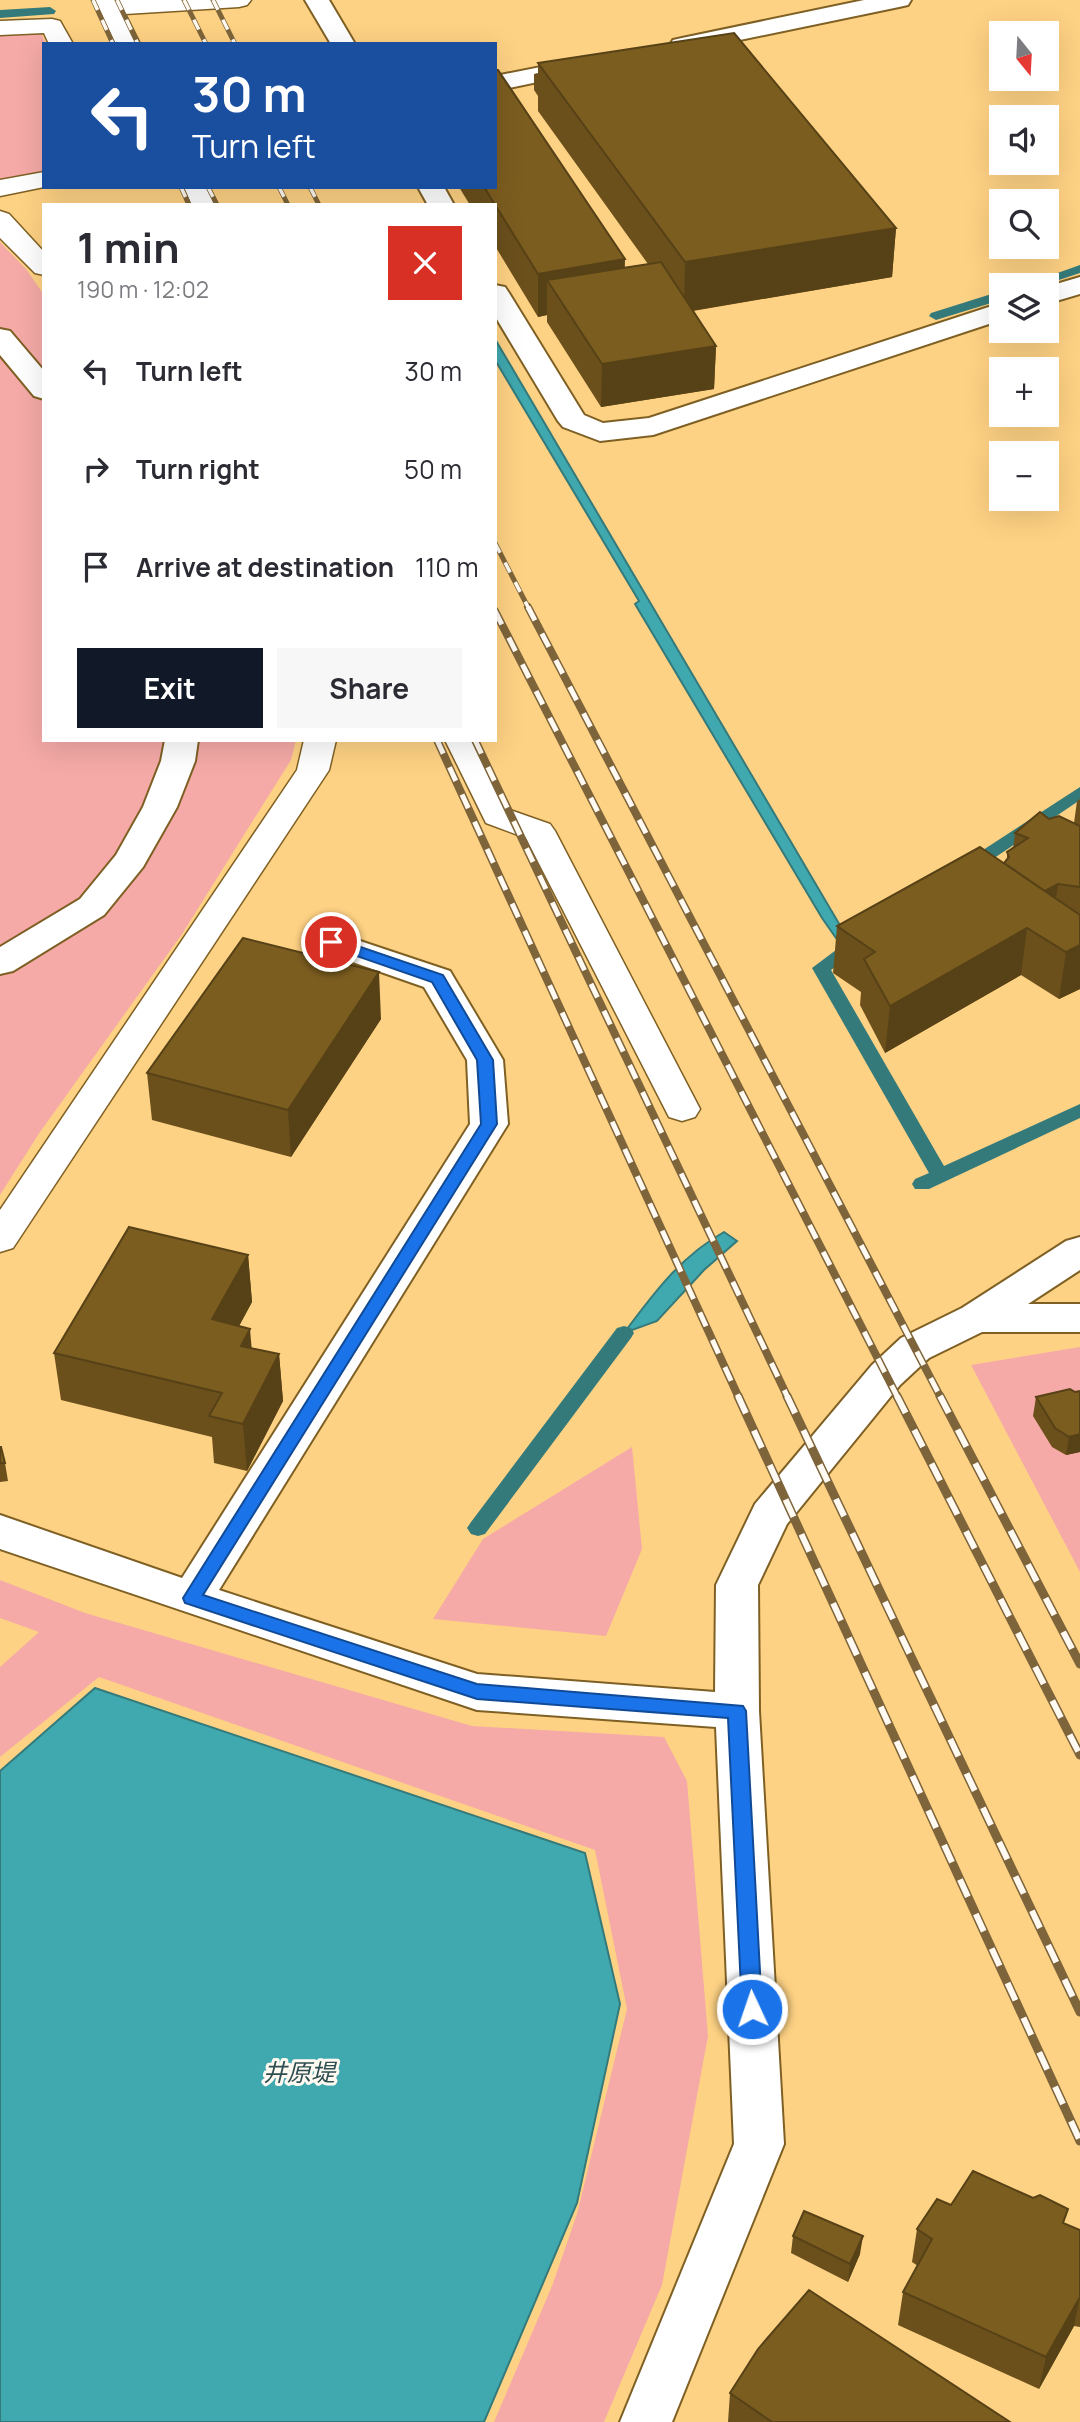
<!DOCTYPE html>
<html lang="en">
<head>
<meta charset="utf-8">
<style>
  :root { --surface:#fff; --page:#f7f7f7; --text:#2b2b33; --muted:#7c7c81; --accent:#111827 }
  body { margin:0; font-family:Manrope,"Noto Sans JP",sans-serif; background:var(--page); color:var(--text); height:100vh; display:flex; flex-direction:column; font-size:26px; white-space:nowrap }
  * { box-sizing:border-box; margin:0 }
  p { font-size:23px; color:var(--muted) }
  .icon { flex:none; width:38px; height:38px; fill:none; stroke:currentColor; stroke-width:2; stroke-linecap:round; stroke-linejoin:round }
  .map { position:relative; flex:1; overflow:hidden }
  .panel { position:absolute; left:42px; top:203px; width:455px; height:539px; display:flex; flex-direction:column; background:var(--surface); border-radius:0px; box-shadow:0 7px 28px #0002 }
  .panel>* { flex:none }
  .banner { position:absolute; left:42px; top:42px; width:455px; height:147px; border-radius:0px; box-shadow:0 7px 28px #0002; background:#1a4fa0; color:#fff; overflow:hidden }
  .needle { width:46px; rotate:162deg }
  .buttons { position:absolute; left:989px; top:21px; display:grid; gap:14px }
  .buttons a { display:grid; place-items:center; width:70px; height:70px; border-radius:0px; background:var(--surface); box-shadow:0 7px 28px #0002; font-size:35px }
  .pin { position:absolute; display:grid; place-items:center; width:60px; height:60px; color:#fff; margin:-30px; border:4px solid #fff; border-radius:50%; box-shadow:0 2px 7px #0007 }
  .me { position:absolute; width:77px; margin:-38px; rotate:357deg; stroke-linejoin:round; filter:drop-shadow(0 0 5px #0008) }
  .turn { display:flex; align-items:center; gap:24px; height:147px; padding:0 35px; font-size:32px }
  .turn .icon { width:91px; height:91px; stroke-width:2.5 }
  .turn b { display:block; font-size:49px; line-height:60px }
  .round { display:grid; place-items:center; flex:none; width:74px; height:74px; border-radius:0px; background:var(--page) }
  .head { display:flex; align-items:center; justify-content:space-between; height:119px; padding:0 35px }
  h1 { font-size:42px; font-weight:700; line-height:52px }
  .primary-button { display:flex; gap:14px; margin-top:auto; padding:14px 35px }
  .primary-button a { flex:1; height:80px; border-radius:0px; background:var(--accent); color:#fff; font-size:28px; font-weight:700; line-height:80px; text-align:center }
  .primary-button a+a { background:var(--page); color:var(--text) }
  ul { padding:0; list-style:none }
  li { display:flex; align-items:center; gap:21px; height:98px; padding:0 35px }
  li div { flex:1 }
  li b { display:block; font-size:26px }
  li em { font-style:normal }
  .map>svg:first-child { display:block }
  .green { fill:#f5aaa7 }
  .water { fill:#40a8af; stroke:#357a7a; stroke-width:2 }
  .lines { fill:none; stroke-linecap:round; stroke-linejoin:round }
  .stream { fill:#357a7a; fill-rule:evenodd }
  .service-casing { stroke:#7f6024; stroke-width:3 }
  .minor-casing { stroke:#7f6024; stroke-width:4 }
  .service { fill:#fff; fill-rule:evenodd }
  .minor { fill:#fff; fill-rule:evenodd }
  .rail-far2-casing { stroke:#7e643a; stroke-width:5 }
  .rail-far1-casing { stroke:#7e643a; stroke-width:8 }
  .rail-casing { stroke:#7e643a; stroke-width:9 }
  .rail-far2 { stroke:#fefaf2; stroke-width:3.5; stroke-dasharray:11; stroke-linecap:butt }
  .rail-far1 { stroke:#fefaf2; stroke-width:5; stroke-dasharray:15; stroke-linecap:butt }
  .rail { stroke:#fefaf2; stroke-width:6; stroke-dasharray:19; stroke-linecap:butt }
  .wall { fill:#6b501c }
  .shaded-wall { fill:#574116 }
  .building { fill:#7c5d20; stroke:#574116; stroke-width:2 }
  .route { fill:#1a73e8; stroke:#114b97; stroke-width:2 }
  .labels { text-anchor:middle; stroke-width:6; stroke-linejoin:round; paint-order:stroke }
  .near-water-label { font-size:24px; font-style:italic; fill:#2f4e51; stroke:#fefaf2 }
</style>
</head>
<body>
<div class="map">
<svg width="1080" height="2422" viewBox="0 0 1080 2422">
  <rect width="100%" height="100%" fill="#fed284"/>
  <!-- green -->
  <path class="green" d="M40,31L46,44H44V173L0,181V33Z
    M0,242L26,269L44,295V740H296L291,760L182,934L40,1132L0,1195Z
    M1080,1347V1572L971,1365Z
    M632,1447L642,1549L606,1636L433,1619L483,1539Z
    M0,1580L85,1613L472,1726L664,1737L687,1781L708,2036L662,2285L604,2422H494L552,2286L577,2214L627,2009L595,1850L99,1677L0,1757V1667L39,1632L0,1618Z"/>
  <!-- water -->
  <path class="water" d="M495,339L851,944L843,948L822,918L635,604L639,601L495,360Z
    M724,1232L737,1241L704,1270L657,1321L624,1333C653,1294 681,1256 724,1232Z
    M95,1688L585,1853L620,2004L577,2203L484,2422H0V1771Z"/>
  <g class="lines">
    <!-- stream -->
    <path class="stream" d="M50,7L56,11L54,14L0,18V10Z
      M1080,265V273L1044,285H1024Z
      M1001,291V300L936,320L929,316L931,313Z
      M1080,787V800L975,871H963L960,867L963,863Z
      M854,939L860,941L863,945L860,949L831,970L944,1166L1080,1104V1118L929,1189H915L912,1184L915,1179L929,1173L812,968L848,941Z
      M624,1326L631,1328L634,1333L631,1338L485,1534L478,1536L471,1534L467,1528L471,1522L617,1328Z"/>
    <defs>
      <path id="service" d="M95,0H251L247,5L239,7L125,14L140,44H116Z
        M52,19L60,21L73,44H49L44,33L0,35V21Z
        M44,172V187L0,196V180Z
        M184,187H209L218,205H192Z
        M0,211L9,214L44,252V275L35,273L0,238Z
        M304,740H336L329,770L13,1248L0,1252V1210L297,770Z
        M445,740H477L510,810L550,824L555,831L700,1109L695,1117L682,1121L669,1117L526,838L486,823Z"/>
      <path id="minor" d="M305,0H329L355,44H331Z
        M864,0H911L908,5L899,7L682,52L673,50L670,45L673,40L682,38Z
        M586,58L595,60L598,65L595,70L495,91V76Z
        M418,187H444L454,205H428Z
        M1080,277V294L1046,304V287Z
        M495,285L505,287L509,293L584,415L603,423L649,418L1001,303V320L653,435L600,441L563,427L558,421L495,316Z
        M0,329L10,331L44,371V399L34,396L0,355Z
        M165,740H198L195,761L177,807L143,867L104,915L13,971L0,974V947L80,899L116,855L143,807L161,761Z
        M330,931L450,971L503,1060L508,1124L219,1590L477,1674L715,1692L716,1585L755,1504L872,1365L901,1338L962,1308L1066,1241L1080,1237V1270L1028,1304H1080V1332H982L929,1358L900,1385L787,1524L758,1585L759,1711L784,2144L672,2422H620L734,2144L716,1727L477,1710L0,1549V1515L182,1578L470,1124L467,1060L424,987L318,950L312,942L318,934Z"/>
    </defs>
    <!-- service casing -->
    <use href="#service" class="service-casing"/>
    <!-- minor casing -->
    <use href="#minor" class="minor-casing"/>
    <!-- service -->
    <use href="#service" class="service"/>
    <!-- minor -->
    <use href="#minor" class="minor"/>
    <defs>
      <path id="rail-far2" d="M93,0L113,44
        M117,0L138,44
        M184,0L206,44
        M213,0L235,44
        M181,187L189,205
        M208,187L217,205
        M279,187L288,205
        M310,187L319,205
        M495,543L529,609"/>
      <path id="rail-far1" d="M528,607L941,1398
        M495,611L898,1398
        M437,740L739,1398
        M475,740L788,1398"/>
      <path id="rail" d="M738,1396L1080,2141
        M787,1396L1080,2012
        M897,1396L1080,1755
        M940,1396L1080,1664"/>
    </defs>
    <!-- rail-far2 casing -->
    <use href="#rail-far2" class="rail-far2-casing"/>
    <!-- rail-far1 casing -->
    <use href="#rail-far1" class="rail-far1-casing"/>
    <!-- rail casing -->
    <use href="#rail" class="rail-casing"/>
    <!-- rail-far2 -->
    <use href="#rail-far2" class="rail-far2"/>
    <!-- rail-far1 -->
    <use href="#rail-far1" class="rail-far1"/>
    <!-- rail -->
    <use href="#rail" class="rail"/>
  </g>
  <!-- wall -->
  <path class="wall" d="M538,63L896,228L892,277L693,311L716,346L714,389L601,407L547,322V315L538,317L495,246V205H470L459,187H495L625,267L648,264L538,111V96L534,90V74L538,73Z
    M1080,799V989L1059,999L1021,975L885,1053L860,1005L861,992L833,973L837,926L1004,863L1007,860V852L1013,849L1015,833L1049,819L1074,823L1077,801Z
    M381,1019L291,1157L152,1120L147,1073Z
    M248,1255L252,1302L239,1326L252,1348L279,1354L283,1401L247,1471L214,1463L212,1437L61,1400L54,1353Z
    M1080,1391V1452L1066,1455L1052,1447L1033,1416L1036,1397Z
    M0,1447L5,1463L8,1481L0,1482Z
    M951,2205L1065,2224L1080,2230V2327L1074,2326L1039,2389L898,2325L903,2292L918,2266L912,2262L917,2229Z
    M793,2236L860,2254L848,2282L791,2253Z
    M730,2393L1010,2422H728Z"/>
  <!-- shaded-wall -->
  <path class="shaded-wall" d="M896,228L892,277L684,312L685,262Z
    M625,259L624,302L547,280V315L538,317V274Z
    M716,346L714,389L601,407L602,364Z
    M1058,884L1053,919L1044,892Z
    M1027,928L1021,975L885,1053L890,1006Z
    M1080,945V989L1059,999L1066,952Z
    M379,972L381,1019L291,1157L288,1110Z
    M248,1255L252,1302L217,1367L212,1319Z
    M250,1329L254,1376L241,1346Z
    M279,1354L283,1401L247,1471L243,1424Z
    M1080,1434V1452L1066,1455L1069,1437Z
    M863,2236L860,2254L848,2282L850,2264Z
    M1080,2297L1074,2326L1039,2389L1046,2357Z"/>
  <!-- building -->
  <path class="building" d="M734,33L896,228L685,262L538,63Z
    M495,70H498L625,259L538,274L484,187H495Z
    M661,262L716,346L602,364L547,280Z
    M1040,812L1049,819L1059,816L1080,826V887L1058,884L1045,891L1004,863L1009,857L1007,852L1028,838L1015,833Z
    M980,847L1080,915V945L1066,952L1027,928L890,1006L864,959L875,952L837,926Z
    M243,938L379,972L288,1110L147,1073Z
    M129,1227L248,1255L212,1319L250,1329L241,1346L279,1354L243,1424L209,1416L222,1393L54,1353Z
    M1070,1389L1075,1392L1080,1391V1434L1069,1437L1055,1428L1036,1397Z
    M0,1447H1L5,1463H0Z
    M973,2171L1033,2198L1040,2195L1068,2209L1063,2223L1080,2230V2297L1046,2357L903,2292L932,2239L917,2229L937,2199L951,2205Z
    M804,2211L863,2236L850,2264L793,2236Z
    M809,2290L1010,2422H772L730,2393L758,2349Z"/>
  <!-- route -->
  <path class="route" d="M331,937L443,975L493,1060L497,1124L203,1595L477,1684L743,1706L746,1711L762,2009L759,2015L752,2017L745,2015L742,2009L728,1718L477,1699L185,1603L183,1598L481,1124L477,1060L432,982L325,945L323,942L325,938Z"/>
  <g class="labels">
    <!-- near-water labels -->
    <g class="near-water-label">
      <text x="299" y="2081">井原堤</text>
    </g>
  </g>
</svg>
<div class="buttons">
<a><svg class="needle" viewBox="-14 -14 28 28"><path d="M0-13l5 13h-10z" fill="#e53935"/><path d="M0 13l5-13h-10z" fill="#7c7c81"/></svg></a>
<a><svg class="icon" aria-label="sound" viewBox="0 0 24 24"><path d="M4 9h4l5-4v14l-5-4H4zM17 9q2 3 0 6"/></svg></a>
<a><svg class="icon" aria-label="search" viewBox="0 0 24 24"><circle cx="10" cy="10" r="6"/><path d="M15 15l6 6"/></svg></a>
<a><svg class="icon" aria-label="layers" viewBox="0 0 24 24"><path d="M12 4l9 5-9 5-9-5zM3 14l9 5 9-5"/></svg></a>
<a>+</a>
<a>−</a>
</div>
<div class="pin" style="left:331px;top:942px;background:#d93025"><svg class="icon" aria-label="arrive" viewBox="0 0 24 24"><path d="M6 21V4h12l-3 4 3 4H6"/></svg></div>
<svg class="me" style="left:752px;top:2009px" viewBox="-20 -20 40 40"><circle r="17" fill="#1a73e8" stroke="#fff" stroke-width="3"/><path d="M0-11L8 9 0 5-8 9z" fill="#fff"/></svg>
<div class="banner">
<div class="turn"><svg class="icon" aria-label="left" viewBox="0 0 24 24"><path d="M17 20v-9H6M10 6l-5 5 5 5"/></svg><div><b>30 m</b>Turn left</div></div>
</div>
<section class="panel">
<div class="head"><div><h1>1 min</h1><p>190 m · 12:02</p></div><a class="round" style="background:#d93025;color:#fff"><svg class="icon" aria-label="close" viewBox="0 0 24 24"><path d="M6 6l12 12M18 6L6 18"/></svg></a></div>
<ul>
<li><svg class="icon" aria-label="left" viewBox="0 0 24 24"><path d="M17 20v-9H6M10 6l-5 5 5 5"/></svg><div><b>Turn left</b></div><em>30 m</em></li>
<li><svg class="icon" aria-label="right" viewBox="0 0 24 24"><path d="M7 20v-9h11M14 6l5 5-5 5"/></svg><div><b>Turn right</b></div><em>50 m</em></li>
<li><svg class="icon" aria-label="arrive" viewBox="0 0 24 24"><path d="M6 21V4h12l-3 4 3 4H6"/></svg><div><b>Arrive at destination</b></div><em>110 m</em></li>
</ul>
<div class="primary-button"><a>Exit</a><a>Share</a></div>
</section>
</div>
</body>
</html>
